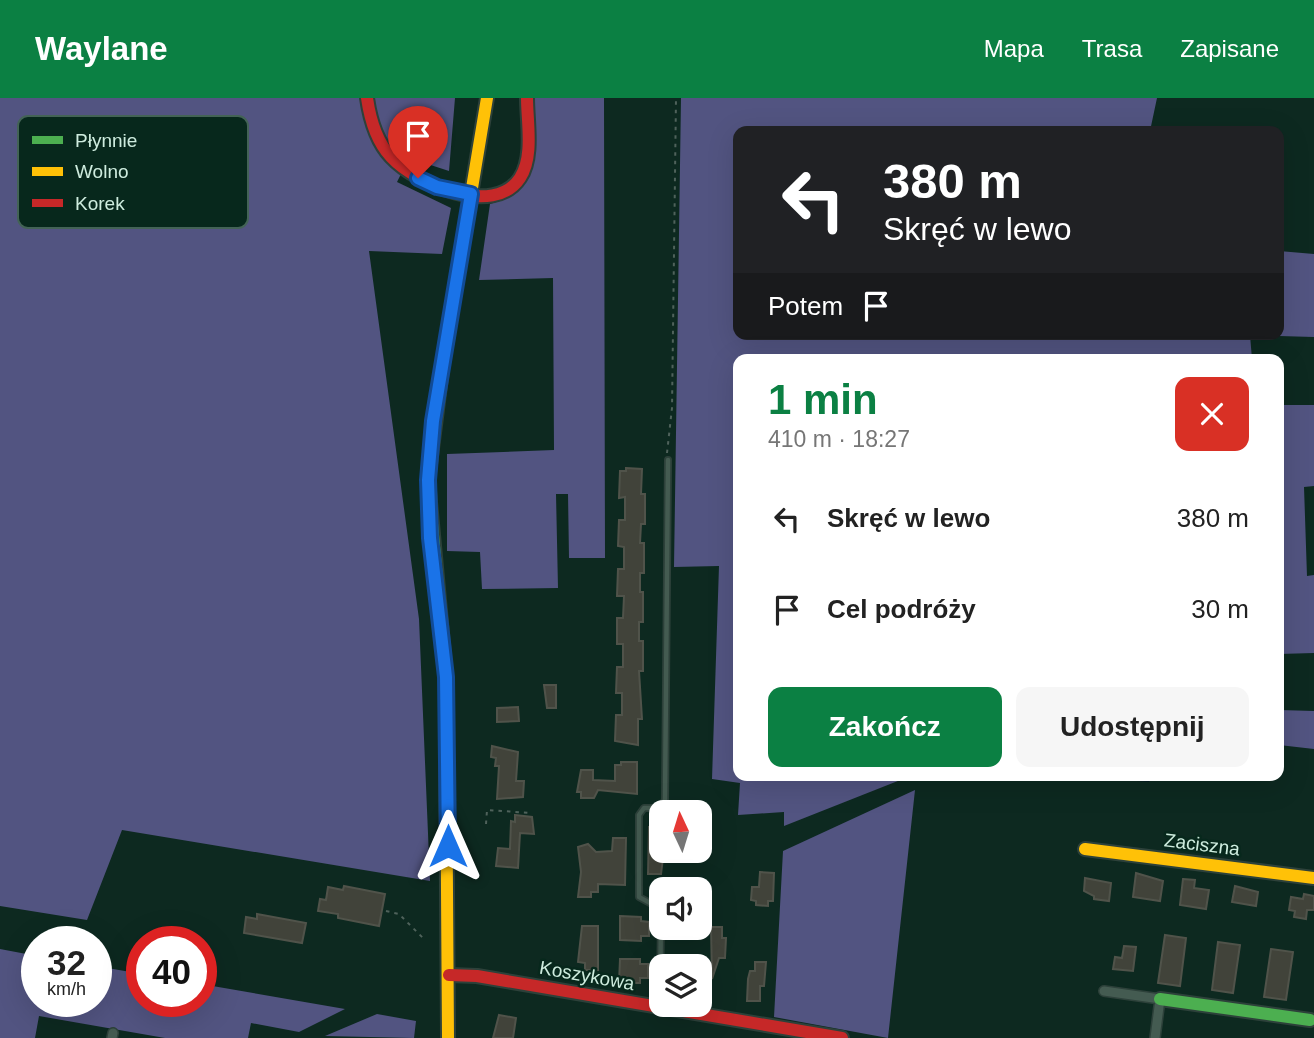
<!DOCTYPE html>
<html lang="pl">
<head>
<meta charset="utf-8">
<style>
  :root { --surface:#fff; --page:#f6f6f6; --text:#222; --muted:#767676; --accent:#0b8043 }
  body { margin:0; font-family:Helvetica,sans-serif; background:var(--page); color:var(--text); height:100vh; display:flex; flex-direction:column; font-size:26px; white-space:nowrap }
  * { box-sizing:border-box; margin:0 }
  p { font-size:23px; color:var(--muted) }
  .icon { flex:none; width:38px; height:38px; fill:none; stroke:currentColor; stroke-width:2; stroke-linecap:round; stroke-linejoin:round }
  .map { position:relative; flex:1; overflow:hidden }
  .panel { position:absolute; left:733px; top:256px; width:551px; height:427px; display:flex; flex-direction:column; background:var(--surface); border-radius:14px; box-shadow:0 7px 28px #0002 }
  .panel>* { flex:none }
  .guide { position:absolute; left:733px; top:28px; width:551px; height:214px; border-radius:14px; box-shadow:0 7px 28px #0002; background:#202124; color:#fff; overflow:hidden }
  .needle { width:46px; rotate:356deg }
  .fabs { position:absolute; left:649px; top:702px; display:grid; gap:14px }
  .fabs a { display:grid; place-items:center; width:63px; height:63px; border-radius:14px; background:var(--surface); box-shadow:0 7px 28px #0002; font-size:35px }
  .speed { position:absolute; left:21px; top:828px; display:flex; gap:14px; font-size:35px; font-weight:700; text-align:center }
  .speed>* { display:grid; place-content:center; width:91px; height:91px; border-radius:50%; background:var(--surface); box-shadow:0 7px 28px #0002; line-height:1 }
  .speed small { font-size:18px; font-weight:400 }
  .speed .limit { border:10px solid #d22; background:#fff; color:#111 }
  .pin { position:absolute; display:grid; place-items:center; width:60px; height:60px; color:#fff; margin:-72px -30px; border-radius:50% 50% 50% 0; rotate:-45deg; box-shadow:0 0 7px #0007 }
  .pin .icon { rotate:45deg }
  .me { position:absolute; width:77px; margin:-38px; rotate:0deg; stroke-linejoin:round; filter:drop-shadow(0 0 5px #0008) }
  .turn { display:flex; align-items:center; gap:24px; height:147px; padding:0 35px; font-size:32px }
  .turn .icon { width:91px; height:91px; stroke-width:2.5 }
  .turn b { display:block; font-size:49px; line-height:60px }
  .then { display:flex; align-items:center; height:66px; padding:0 35px; background:#0003; gap:14px; font-size:26px }
  .round { display:grid; place-items:center; flex:none; width:74px; height:74px; border-radius:14px; background:var(--page) }
  .overview { display:flex; align-items:center; justify-content:space-between; height:119px; padding:0 35px }
  h1 { font-size:42px; font-weight:700; line-height:52px; color:var(--accent) }
  .cta { display:flex; gap:14px; margin-top:auto; padding:14px 35px }
  .cta a { flex:1; height:80px; border-radius:14px; background:var(--accent); color:#fff; font-size:28px; font-weight:700; line-height:80px; text-align:center }
  .cta a+a { background:var(--page); color:var(--text) }
  ul { padding:0; list-style:none }
  li { display:flex; align-items:center; gap:21px; height:91px; padding:0 35px }
  li div { flex:1 }
  li b { display:block; font-size:26px }
  li em { font-style:normal }
  header { display:flex; align-items:center; gap:42px; box-sizing:border-box; height:98px; padding:0 35px; background:var(--accent); color:#fff }
  header strong { font-size:33px }
  nav { display:flex; gap:38px; margin-inline-start:auto; font-size:24px }
  .map>svg:first-child { display:block }
  .forest { fill:#525481 }
  .water { fill:#051c23 }
  .building { fill:#41433a; stroke:#50534a; stroke-width:2 }
  .lines { fill:none; stroke-linecap:round; stroke-linejoin:round }
  .lane-casing { stroke:#2d413a; stroke-width:8 }
  .street-casing { stroke:#2d413a; stroke-width:12 }
  .fast-casing { stroke:#2d413a; stroke-width:16 }
  .slow-casing { stroke:#2d413a; stroke-width:16 }
  .jam-casing { stroke:#2d413a; stroke-width:16 }
  .path { stroke:#4f625b; stroke-width:2; stroke-dasharray:3.5 5; stroke-linecap:butt }
  .lane { stroke:#445b51; stroke-width:4.5 }
  .street { stroke:#445b51; stroke-width:9 }
  .fast { stroke:#4caf50; stroke-width:12 }
  .slow { stroke:#ffc107; stroke-width:12 }
  .jam { stroke:#c62828; stroke-width:12 }
  .route-casing { stroke:#114b97; stroke-width:18 }
  .route { stroke:#1a73e8; stroke-width:12 }
  .labels { text-anchor:middle; stroke-width:5; stroke-linejoin:round; paint-order:stroke }
  .street-label { font-size:19px; fill:#ceecde; stroke:#07281c }
  .key { fill:#07281c; stroke:#436356; stroke-width:2 }
  .key-label { font-size:19px; fill:#ceecde }
</style>
</head>
<body>
<header>
<strong>Waylane</strong>
<nav><a>Mapa</a><a>Trasa</a><a>Zapisane</a></nav>
</header>
<div class="map">
<svg width="1314" height="940" viewBox="0 0 1314 940">
  <rect width="100%" height="100%" fill="#0d2920"/>
  <!-- forest -->
  <path class="forest" d="M0,0H455L449,73L409,60L397,84L451,110L442,156L369,153L419,521L430,783L122,732L87,822L0,808Z
    M531,0H604L605,460H569L568,396H556L558,490L482,491L480,454L447,453V356L554,352L553,180L479,182L490,106C543,94 530,42 531,0Z
    M681,0H1157L1150,33H738V236H1279V153L1314,156V239L1250,237L1252,261H738V677H913L784,728V714L738,717L740,685L712,681L719,468L674,469Z
    M1279,307H1314V388L1304,389L1307,478L1314,477V555L1279,556Z
    M1279,612L1314,613V651L1279,647Z
    M915,692L888,940L774,919L783,753Z
    M0,851L37,858V903H96V868L142,876V903H201V886L345,911L299,934L251,925L248,940H165L39,918L35,940H0Z
    M377,916L416,923L414,940L325,938Z"/>
  <!-- water -->
  <path class="water" d="M1064,677H1150L1149,684Z"/>
  <!-- building -->
  <path class="building" d="M626,370L642,371L641,396H645V426H641L640,445H644V475H640V494H643V524H639V543H643V573H639L642,621H638V647L615,643L616,617H622V595H616L617,569H623V546H617V520H623L624,498H617L618,471H624V449L618,448L619,422H625V399L619,400L620,373H626Z
    M544,587H556V610H547Z
    M518,609L519,623L497,624V610Z
    M492,648L518,654L516,683H524L523,699L497,701L499,668H495L496,660L491,659Z
    M621,664H637V696L598,692L594,700H581V694H577L581,672H593V682L615,683V667H621Z
    M515,717L532,719L534,736L520,735L518,770L496,768L498,750L510,751L511,723L515,724Z
    M649,729L662,730V752H664L661,776H648Z
    M613,740H626L625,787L598,786V794H591V799H578L581,774L578,749L588,746L596,754L612,753Z
    M760,774L774,775L773,803H768V808L756,807V803L751,802L752,789H759Z
    M1136,775L1163,783L1160,803L1133,799Z
    M1085,780L1111,785L1109,803L1094,801V798L1084,793Z
    M1183,781L1195,782L1194,790L1209,792L1206,811L1180,807Z
    M344,788L385,796L379,828L338,820V816L318,813L320,801L326,802L328,789L343,792Z
    M1235,788L1258,794L1256,808L1232,804Z
    M1304,796L1314,798V812H1307L1306,821L1294,819L1295,813L1289,812L1291,799L1303,801Z
    M257,816L306,825L302,845L244,835L246,819L257,821Z
    M620,818L641,819V823L649,824V838H641V843L620,842Z
    M582,828H598V872H585V865L578,864Z
    M711,829H722V840H726L725,860H719L712,881Z
    M1165,837L1186,840L1180,888L1158,885Z
    M1218,844L1240,847L1233,895L1212,892Z
    M1124,848L1136,849L1133,873L1113,871L1115,859L1122,860Z
    M1271,851L1293,854L1286,902L1264,899Z
    M620,861H640V866H648V880H640V885H619Z
    M755,864H766L764,888H760V903H747L748,881L750,873H755Z
    M499,917L516,920L513,940H493Z"/>
  <g class="lines">
    <defs>
      <path id="lane" d="M660,909L661,811L639,799V717L644,710H660L665,702L668,362"/>
      <path id="street" d="M1104,893L1160,901L1155,940
        M112,940L113,935"/>
      <path id="fast" d="M443,264L428,382L446,579V646
        M1160,901L1310,922"/>
      <path id="slow" d="M443,264L487,0
        M446,646L448,940
        M1085,751L1314,780"/>
      <path id="jam" d="M367,0C370,21 376,43 391,59C416,86 494,120 520,80C534,59 527,24 527,0
        M449,877L477,878L842,940"/>
    </defs>
    <!-- lane casing -->
    <use href="#lane" class="lane-casing"/>
    <!-- street casing -->
    <use href="#street" class="street-casing"/>
    <!-- fast casing -->
    <use href="#fast" class="fast-casing"/>
    <!-- slow casing -->
    <use href="#slow" class="slow-casing"/>
    <!-- jam casing -->
    <use href="#jam" class="jam-casing"/>
    <!-- path -->
    <path class="path" d="M667,355L672,310L676,0
      M486,726L487,712L531,715
      M386,813L399,816L425,842"/>
    <!-- lane -->
    <use href="#lane" class="lane"/>
    <!-- street -->
    <use href="#street" class="street"/>
    <!-- fast -->
    <use href="#fast" class="fast"/>
    <!-- slow -->
    <use href="#slow" class="slow"/>
    <!-- jam -->
    <use href="#jam" class="jam"/>
  </g>
  <g class="lines">
    <defs>
      <path id="route" d="M418,80L437,89L471,96L433,323L428,382L430,440L446,579L448,748"/>
    </defs>
    <!-- route casing -->
    <use href="#route" class="route-casing"/>
    <!-- route -->
    <use href="#route" class="route"/>
  </g>
  <g class="labels">
    <!-- street labels -->
    <g class="street-label">
      <text transform="translate(1202 746) rotate(7)" y="7">Zaciszna</text>
      <text transform="translate(587 877) rotate(10)" y="7">Koszykowa</text>
    </g>
  </g>
  <!-- legend -->
  <rect x="18" y="18" width="230" height="112" rx="10" class="key"/>
  <rect x="32" y="38" width="31" height="8" fill="#4caf50"/>
  <rect x="32" y="69" width="31" height="9" fill="#ffc107"/>
  <rect x="32" y="101" width="31" height="8" fill="#c62828"/>
  <g class="key-label">
    <text x="75" y="49">Płynnie</text>
    <text x="75" y="80">Wolno</text>
    <text x="75" y="112">Korek</text>
  </g>
</svg>
<div class="fabs">
<a><svg class="needle" viewBox="-14 -14 28 28"><path d="M0-13l5 13h-10z" fill="#e53935"/><path d="M0 13l5-13h-10z" fill="#767676"/></svg></a>
<a><svg class="icon" aria-label="sound" viewBox="0 0 24 24"><path d="M4 9h4l5-4v14l-5-4H4zM17 9q2 3 0 6"/></svg></a>
<a><svg class="icon" aria-label="layers" viewBox="0 0 24 24"><path d="M12 4l9 5-9 5-9-5zM3 14l9 5 9-5"/></svg></a>
</div>
<div class="speed"><div>32<small>km/h</small></div><div class="limit">40</div></div>
<div class="pin" style="left:418px;top:80px;background:#d93025"><svg class="icon" aria-label="arrive" viewBox="0 0 24 24"><path d="M6 21V4h12l-3 4 3 4H6"/></svg></div>
<svg class="me" style="left:448px;top:748px" viewBox="-20 -20 40 40"><path d="M0-17L14 15 0 8-14 15z" fill="#1a73e8" stroke="#fff" stroke-width="4"/></svg>
<div class="guide">
<div class="turn"><svg class="icon" aria-label="left" viewBox="0 0 24 24"><path d="M17 20v-9H6M10 6l-5 5 5 5"/></svg><div><b>380 m</b>Skręć w lewo</div></div>
<div class="then">Potem<svg class="icon" aria-label="arrive" viewBox="0 0 24 24"><path d="M6 21V4h12l-3 4 3 4H6"/></svg></div>
</div>
<section class="panel">
<div class="overview"><div><h1>1 min</h1><p>410 m · 18:27</p></div><a class="round" style="background:#d93025;color:#fff"><svg class="icon" aria-label="close" viewBox="0 0 24 24"><path d="M6 6l12 12M18 6L6 18"/></svg></a></div>
<ul>
<li><svg class="icon" aria-label="left" viewBox="0 0 24 24"><path d="M17 20v-9H6M10 6l-5 5 5 5"/></svg><div><b>Skręć w lewo</b></div><em>380 m</em></li>
<li><svg class="icon" aria-label="arrive" viewBox="0 0 24 24"><path d="M6 21V4h12l-3 4 3 4H6"/></svg><div><b>Cel podróży</b></div><em>30 m</em></li>
</ul>
<div class="cta"><a>Zakończ</a><a>Udostępnij</a></div>
</section>
</div>
</body>
</html>
